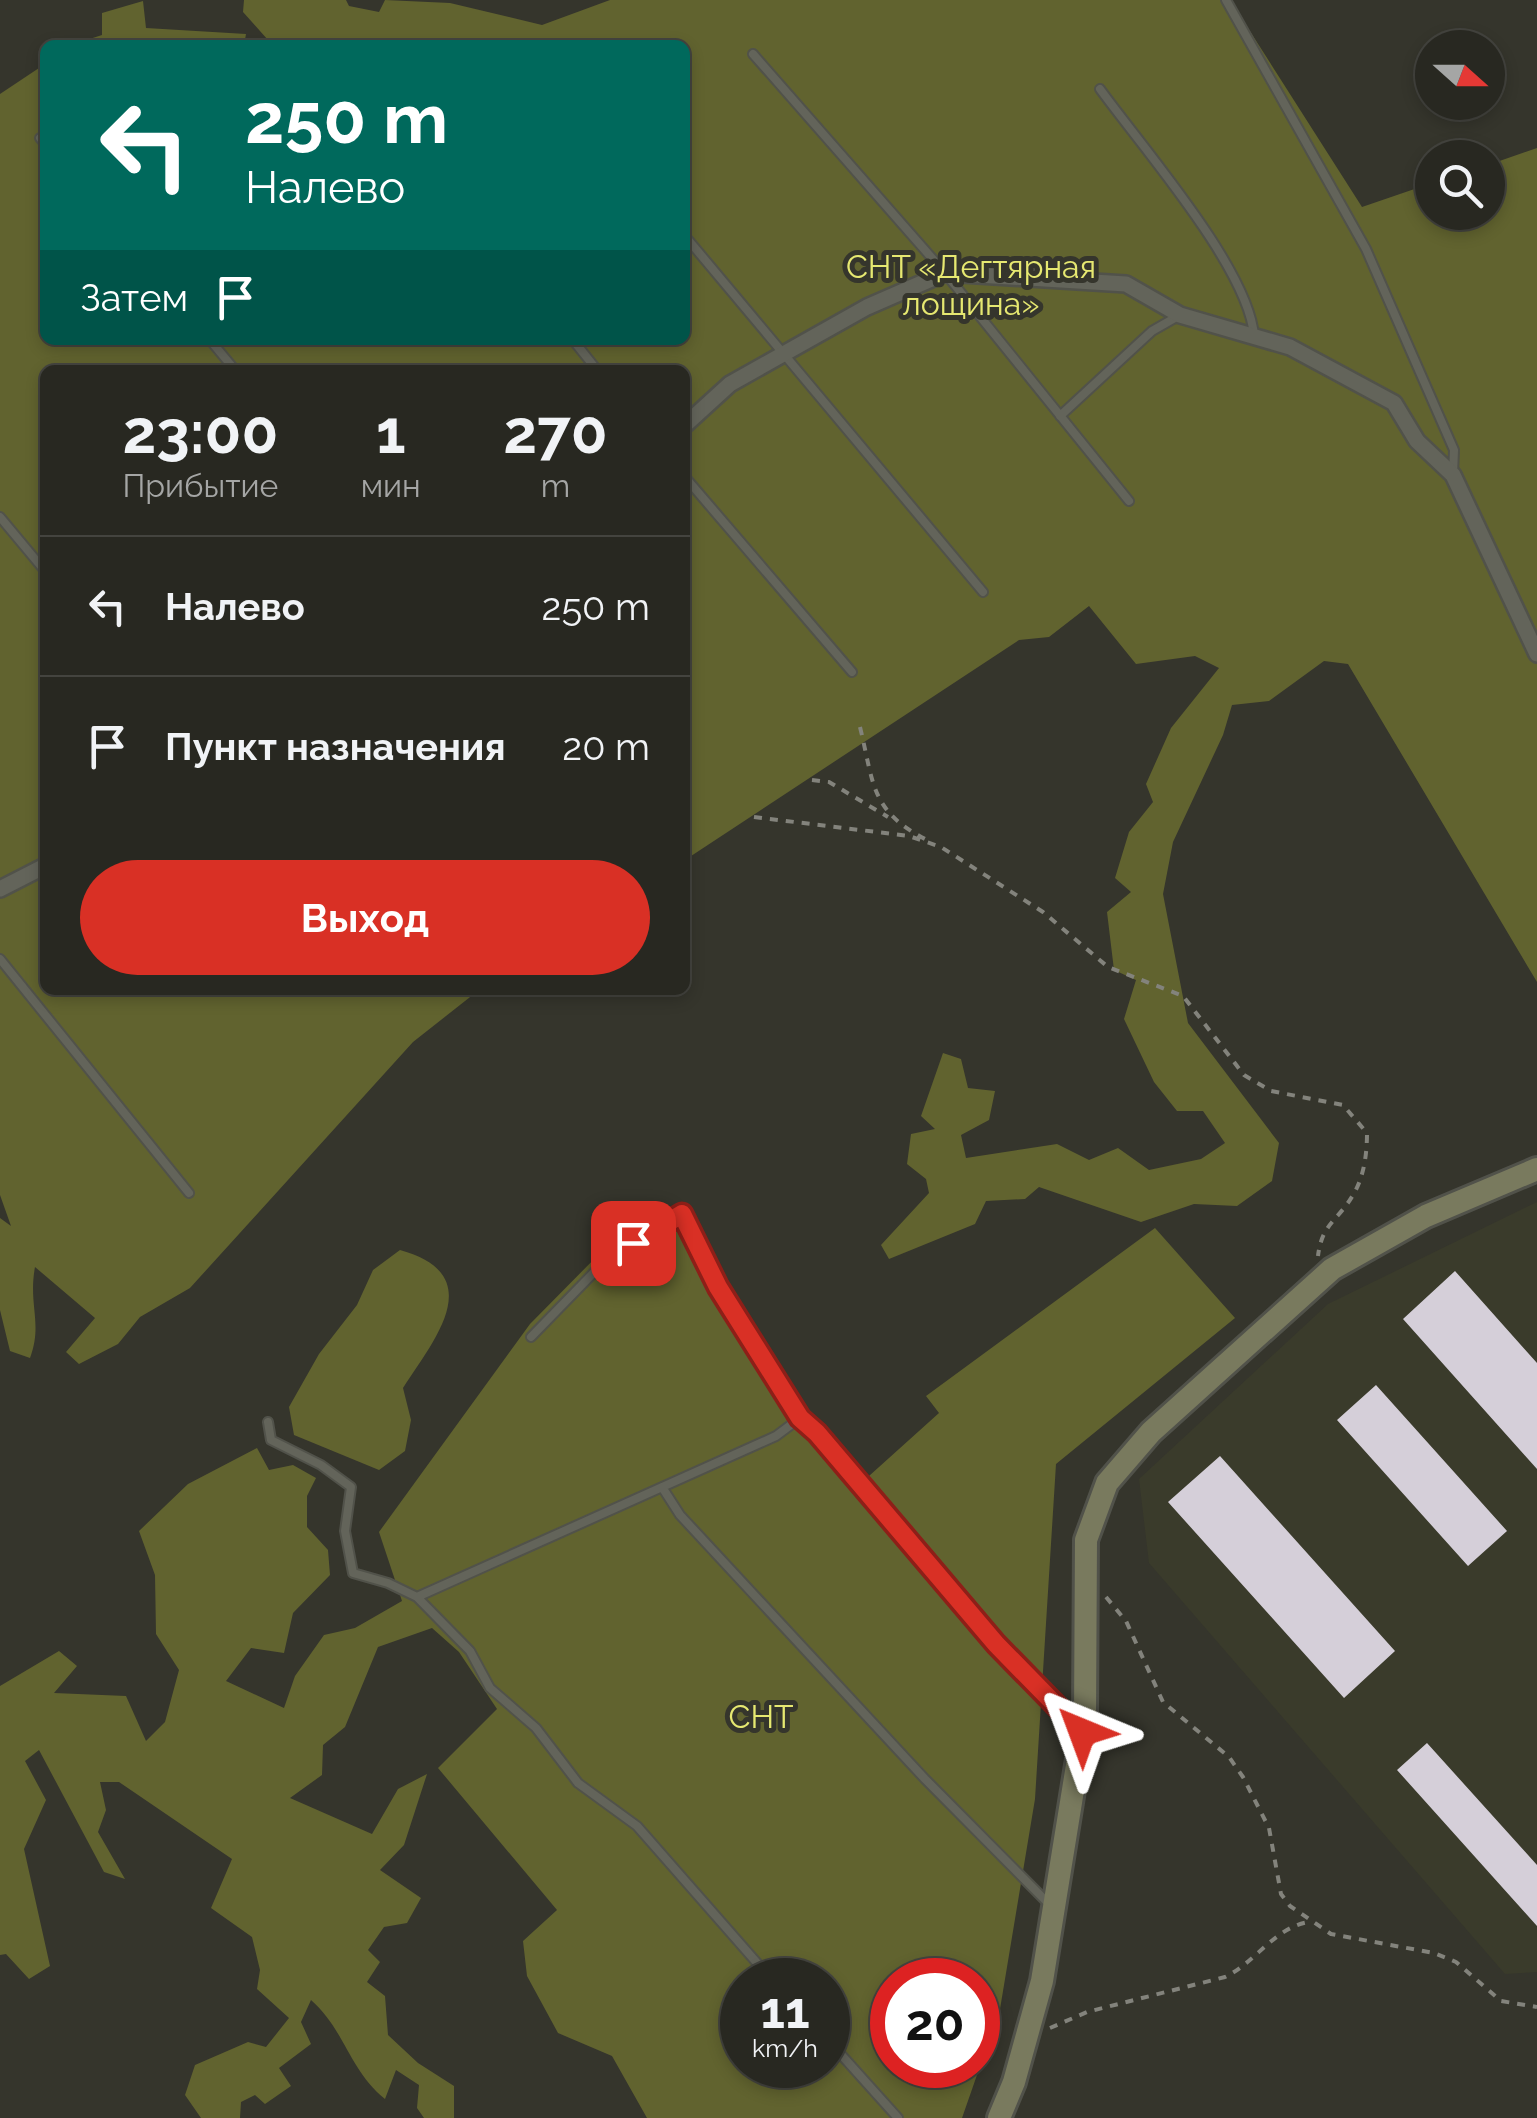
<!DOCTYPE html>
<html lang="ru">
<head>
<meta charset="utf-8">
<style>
  :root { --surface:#282821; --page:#30302a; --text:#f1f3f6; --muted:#a5a6a5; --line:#44443f; --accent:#d93025 }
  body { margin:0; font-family:Raleway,sans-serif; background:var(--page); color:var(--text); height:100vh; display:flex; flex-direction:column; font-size:38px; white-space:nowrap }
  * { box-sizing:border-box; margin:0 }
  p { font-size:32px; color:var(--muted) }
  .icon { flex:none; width:55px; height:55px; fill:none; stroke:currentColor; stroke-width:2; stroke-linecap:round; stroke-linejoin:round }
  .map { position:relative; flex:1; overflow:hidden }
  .sheet { position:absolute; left:40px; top:365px; width:650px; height:630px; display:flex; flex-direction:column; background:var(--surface); border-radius:15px; box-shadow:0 5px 15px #0003,0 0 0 2px var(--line) }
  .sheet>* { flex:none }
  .guide { position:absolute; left:40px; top:40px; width:650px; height:305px; border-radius:15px; box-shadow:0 5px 15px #0003,0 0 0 2px var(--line); background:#00695c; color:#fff; overflow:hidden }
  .needle { width:65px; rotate:111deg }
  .tools { position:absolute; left:1415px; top:30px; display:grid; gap:20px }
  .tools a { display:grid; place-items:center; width:90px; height:90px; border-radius:50%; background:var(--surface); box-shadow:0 5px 15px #0003,0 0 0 2px var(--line); font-size:50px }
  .speed { position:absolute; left:720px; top:1958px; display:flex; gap:20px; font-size:50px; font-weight:700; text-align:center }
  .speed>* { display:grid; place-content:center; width:130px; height:130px; border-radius:50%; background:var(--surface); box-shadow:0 5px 15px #0003,0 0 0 2px var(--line); line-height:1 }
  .speed small { font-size:25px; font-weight:400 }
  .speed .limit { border:15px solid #d22; background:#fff; color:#111 }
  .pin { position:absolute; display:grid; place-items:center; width:85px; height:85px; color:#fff; margin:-42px; border-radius:20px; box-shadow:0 5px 15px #0006 }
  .me { position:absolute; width:110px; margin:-55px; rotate:316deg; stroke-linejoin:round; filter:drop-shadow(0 0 8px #0008) }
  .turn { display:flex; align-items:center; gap:35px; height:210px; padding:0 40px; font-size:45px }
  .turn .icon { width:130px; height:130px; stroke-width:2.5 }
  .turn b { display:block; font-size:70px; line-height:85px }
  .then { display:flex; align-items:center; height:95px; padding:0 40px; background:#0003; gap:20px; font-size:38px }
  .eta { display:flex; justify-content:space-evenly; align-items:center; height:170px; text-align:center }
  .eta b { font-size:60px; font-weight:700; line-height:70px }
  .action { display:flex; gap:20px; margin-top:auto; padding:20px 40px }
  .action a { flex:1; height:115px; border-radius:60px; background:var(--accent); color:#fff; font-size:40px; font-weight:700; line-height:115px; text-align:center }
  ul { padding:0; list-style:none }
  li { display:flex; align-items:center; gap:30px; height:140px; padding:0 40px; border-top:2px solid var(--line) }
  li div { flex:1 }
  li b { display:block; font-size:38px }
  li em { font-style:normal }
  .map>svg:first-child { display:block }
  .built { fill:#3a3b2b }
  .green { fill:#61632f; fill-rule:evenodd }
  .building { fill:#d5cfd9 }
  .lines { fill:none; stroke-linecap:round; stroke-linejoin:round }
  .lane-casing { stroke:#51524a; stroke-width:12 }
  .street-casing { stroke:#51524a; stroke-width:20 }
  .secondary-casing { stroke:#51524a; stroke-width:28 }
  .path { stroke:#83837c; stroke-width:4; stroke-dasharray:8 8; stroke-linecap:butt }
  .lane { stroke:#63645a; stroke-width:8 }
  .street { stroke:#63645a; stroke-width:15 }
  .secondary { stroke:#797a5e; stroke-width:22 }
  .route-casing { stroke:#8d1f18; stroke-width:25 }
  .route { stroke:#d93025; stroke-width:18 }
  .labels { text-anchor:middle; stroke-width:10; stroke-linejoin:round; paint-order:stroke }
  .park-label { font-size:32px; fill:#e6e871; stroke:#35352c }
</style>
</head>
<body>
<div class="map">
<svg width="1537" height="2118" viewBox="0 0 1537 2118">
  <rect width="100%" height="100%" fill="#35352c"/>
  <!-- built -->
  <path class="built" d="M1537,1202V1972L1505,1974L1149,1563L1139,1479L1328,1304Z"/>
  <!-- green -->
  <path class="green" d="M244,0H346L349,6L379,12L385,0L450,3L542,25L610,0H1230L1362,207L1432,183V212H1488V165L1537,148V982L1348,664L1324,661L1269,701L1232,705L1223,735L1173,842L1163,894L1188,1023L1279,1143L1272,1181L1237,1206L1194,1204L1141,1222L1039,1187L1025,1199L986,1201L975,1224L889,1259L881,1245L929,1193L926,1179L907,1164L911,1134L935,1129L921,1116L943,1053L961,1059L968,1088L995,1091L989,1120L961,1135L966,1158L1057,1144L1089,1160L1118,1148L1149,1170L1201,1159L1225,1143L1203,1111H1177L1154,1082L1124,1019L1136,980L1114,970L1107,912L1131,892L1115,878L1129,832L1153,802L1146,784L1171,728L1219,668L1195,656L1136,664L1089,606L1049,637L1019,640L685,860V370H45V990H479L413,1042L190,1288L140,1317L118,1344L79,1364L66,1352L95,1318L35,1267C28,1305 43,1323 30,1358L10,1351L0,1310V1218L11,1226L0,1195V94L45,64V340H685V45H301L268,40L243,12Z
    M143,1L146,28L246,34L244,45H71L102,35V13Z
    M686,1203L728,1283L807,1410L869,1476L939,1413L926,1396L1155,1228L1235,1318L1056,1464L1035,1799L1000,2009L962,2118H647L612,2056L558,2033L527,1976L523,1941L557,1910L438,1768L497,1709L459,1652L432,1628L378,1647L345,1727L323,1745L322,1775L290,1798L372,1834L398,1789L427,1774L404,1845L380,1870L421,1898L407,1923L384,1927L368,1950L380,1962L367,1982L385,1996L388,2035L418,2063L454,2086V2118H424L417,2108L419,2085L396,2070L385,2099C349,2070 345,2030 311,2000L301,2022L311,2044L279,2068L291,2086L265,2104L255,2095L241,2102L240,2118H201L185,2095L195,2065L248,2042L266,2047L289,2018L257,1989L260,1970L252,1937L211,1908L232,1859L119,1782H100L106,1810L98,1832L125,1879L104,1872L39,1750L25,1761L46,1800L24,1849L50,1966L29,1979L6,1954L0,1955V1686L59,1651L77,1666L54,1693L126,1696L146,1741L165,1722L179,1670L156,1634L155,1575L139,1531L188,1484L257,1448L269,1470L293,1465L316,1478L307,1496V1527L328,1550L330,1575L293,1613L284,1653L251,1648L226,1681L284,1708L295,1676L324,1635L355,1628L402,1601L379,1532L530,1324L605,1248ZM742,1980H828V2065H742ZM892,1980H978V2065H892Z
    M400,1250C490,1275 434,1340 403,1388L411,1420L405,1451L379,1470L294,1435L289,1407L319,1354L357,1305L373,1270Z"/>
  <!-- building -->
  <path class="building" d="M1455,1271L1537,1363V1469L1403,1319Z
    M1376,1385L1507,1531L1468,1566L1337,1420Z
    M1220,1456L1395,1651L1344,1698L1168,1502Z
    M1427,1743L1537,1865V1926L1397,1770Z"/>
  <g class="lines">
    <defs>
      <path id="lane" d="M1226,0L1366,249L1454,450L1453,475
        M753,54L945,273L1129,501
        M1100,89C1142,147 1249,269 1254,336
        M40,138L45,144
        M685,236L983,592
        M210,340L235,370
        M573,340L597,370
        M1060,416L1152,331L1180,315
        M685,477L852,672
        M0,517L45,571
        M0,959L189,1193
        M531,1337L609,1257L682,1214L717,1287L800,1418L996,1644L1079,1729
        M268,1422L271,1440L321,1465L351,1487L345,1531L353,1573L388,1583L417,1597
        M662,1487L680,1515L925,1779L1050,1905
        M772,1980L637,1826L578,1783L536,1728L490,1688L470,1651L417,1597L776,1436L800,1418
        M828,2040L898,2118"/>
      <path id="street" d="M685,425L730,384L867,307L945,273L1126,284L1180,315L1290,347L1394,403L1417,441L1453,475L1537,654
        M0,889L45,866"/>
      <path id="secondary" d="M999,2118L1014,2082L1042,1981L1085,1716L1086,1540L1107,1483L1151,1432L1332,1269L1426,1216L1537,1169"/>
    </defs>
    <!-- lane casing -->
    <use href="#lane" class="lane-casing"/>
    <!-- street casing -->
    <use href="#street" class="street-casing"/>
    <!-- secondary casing -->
    <use href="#secondary" class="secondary-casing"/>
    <!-- path -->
    <path class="path" d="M860,727C874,784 870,811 927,840
      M812,780L829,782L888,817
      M754,817L909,836L941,847L1043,912L1108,967L1183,996L1244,1075L1271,1091L1343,1105L1367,1133C1367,1154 1364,1177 1353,1195C1338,1221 1322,1223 1318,1256
      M1106,1597L1126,1621L1163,1702L1229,1757L1243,1777L1269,1828L1281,1894L1290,1906L1331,1934L1434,1953L1456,1962L1501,2001L1537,2007
      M1050,2028L1087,2012L1225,1977C1255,1963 1275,1927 1309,1922"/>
    <!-- lane -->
    <use href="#lane" class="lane"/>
    <!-- street -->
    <use href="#street" class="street"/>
    <!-- secondary -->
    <use href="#secondary" class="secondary"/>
  </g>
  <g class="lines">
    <defs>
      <path id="route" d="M633,1243L682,1214L718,1287L800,1418L817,1433L996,1644L1082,1732"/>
    </defs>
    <!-- route casing -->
    <use href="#route" class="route-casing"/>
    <!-- route -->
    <use href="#route" class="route"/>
  </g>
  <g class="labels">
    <!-- park labels -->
    <g class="park-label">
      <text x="971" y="278">СНТ «Дегтярная<tspan x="971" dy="37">лощина»</tspan></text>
      <text x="761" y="1728">СНТ</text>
    </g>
  </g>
</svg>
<div class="tools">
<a><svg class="needle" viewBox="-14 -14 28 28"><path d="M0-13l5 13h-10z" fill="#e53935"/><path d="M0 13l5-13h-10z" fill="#a5a6a5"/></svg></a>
<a><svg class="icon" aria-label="search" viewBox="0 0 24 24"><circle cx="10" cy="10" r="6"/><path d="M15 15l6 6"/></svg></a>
</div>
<div class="speed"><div>11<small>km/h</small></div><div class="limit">20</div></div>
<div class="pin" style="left:633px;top:1243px;background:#d93025"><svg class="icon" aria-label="arrive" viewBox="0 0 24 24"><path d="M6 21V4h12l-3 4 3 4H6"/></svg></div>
<svg class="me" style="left:1082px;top:1732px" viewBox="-20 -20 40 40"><path d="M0-17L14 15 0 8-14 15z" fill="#d93025" stroke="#fff" stroke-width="4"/></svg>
<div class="guide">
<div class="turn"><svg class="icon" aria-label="left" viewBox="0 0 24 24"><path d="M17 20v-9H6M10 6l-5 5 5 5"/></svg><div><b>250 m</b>Налево</div></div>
<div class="then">Затем<svg class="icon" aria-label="arrive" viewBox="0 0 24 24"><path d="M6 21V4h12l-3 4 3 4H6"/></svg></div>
</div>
<section class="sheet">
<div class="eta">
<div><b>23:00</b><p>Прибытие</p></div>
<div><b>1</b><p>мин</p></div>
<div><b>270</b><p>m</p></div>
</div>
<ul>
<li><svg class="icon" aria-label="left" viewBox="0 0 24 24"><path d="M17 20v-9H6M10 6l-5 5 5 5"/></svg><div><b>Налево</b></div><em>250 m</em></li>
<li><svg class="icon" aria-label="arrive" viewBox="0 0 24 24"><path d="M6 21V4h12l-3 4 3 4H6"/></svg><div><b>Пункт назначения</b></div><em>20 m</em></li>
</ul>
<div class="action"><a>Выход</a></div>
</section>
</div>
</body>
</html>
